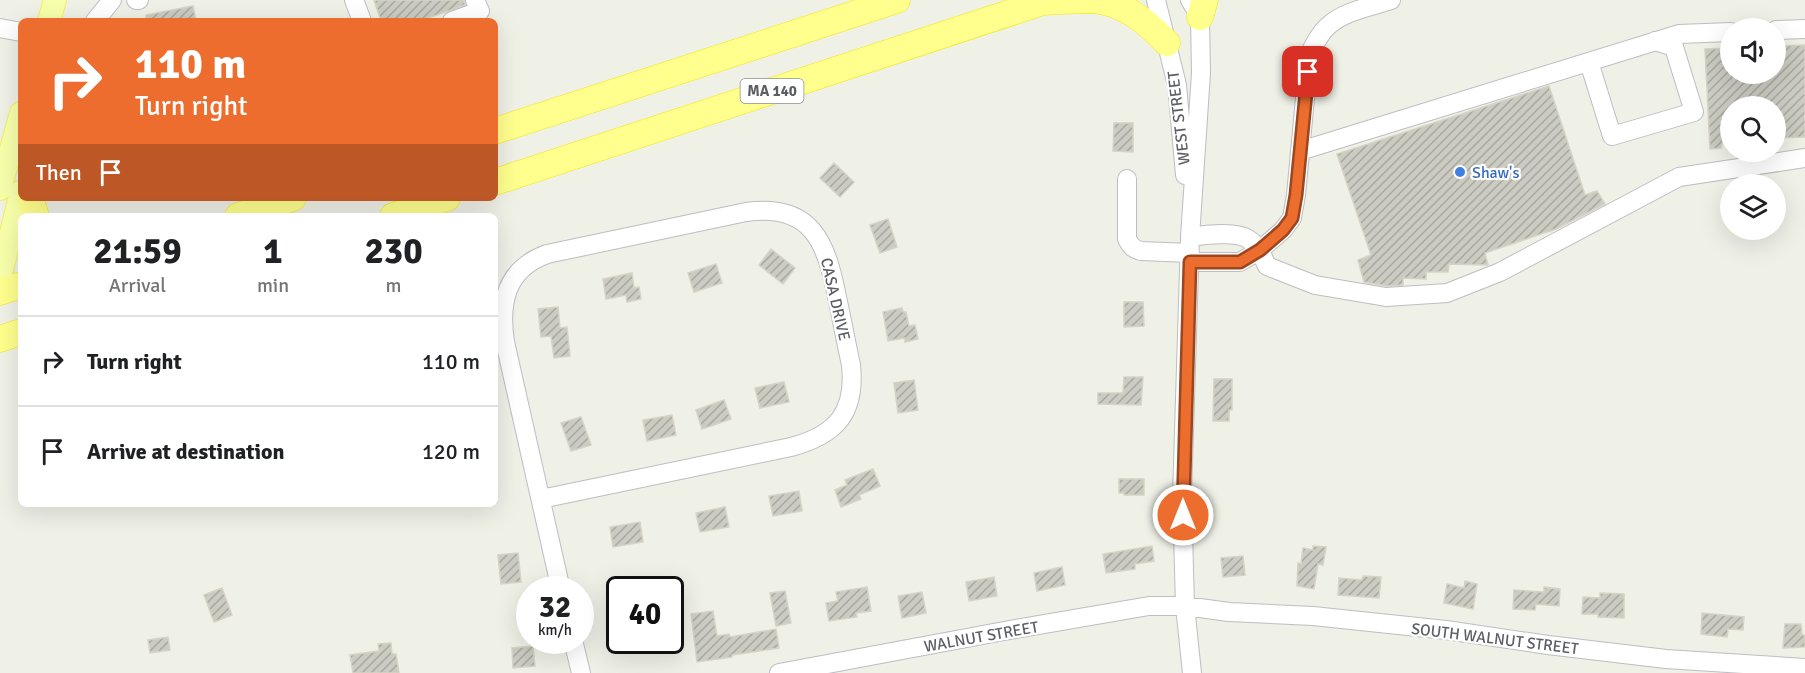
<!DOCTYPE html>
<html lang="en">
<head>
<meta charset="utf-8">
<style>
  :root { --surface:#fff; --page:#f6f6f6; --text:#202124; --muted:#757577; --line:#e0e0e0 }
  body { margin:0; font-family:Signika,sans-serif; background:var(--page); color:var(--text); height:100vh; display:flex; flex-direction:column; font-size:22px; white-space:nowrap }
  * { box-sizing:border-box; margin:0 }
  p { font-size:20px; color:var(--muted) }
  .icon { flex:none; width:33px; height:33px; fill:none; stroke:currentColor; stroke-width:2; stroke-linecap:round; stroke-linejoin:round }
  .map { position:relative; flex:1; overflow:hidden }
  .sheet { position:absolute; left:18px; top:213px; width:480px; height:294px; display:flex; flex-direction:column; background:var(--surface); border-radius:9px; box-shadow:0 6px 24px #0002 }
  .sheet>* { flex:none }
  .banner { position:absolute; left:18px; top:18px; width:480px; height:183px; border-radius:9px; box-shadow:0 6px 24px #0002; background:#ed6d2f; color:#fff; overflow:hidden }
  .tools { position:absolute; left:1720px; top:18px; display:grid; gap:12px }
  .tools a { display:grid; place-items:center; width:66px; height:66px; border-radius:50%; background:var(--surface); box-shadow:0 6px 24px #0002; font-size:30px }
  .speed { position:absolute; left:516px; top:576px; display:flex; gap:12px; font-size:30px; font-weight:700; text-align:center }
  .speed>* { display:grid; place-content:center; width:78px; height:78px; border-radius:50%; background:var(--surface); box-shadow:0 6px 24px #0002; line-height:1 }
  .speed small { font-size:15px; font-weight:400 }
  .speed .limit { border:3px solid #111; border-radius:9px; background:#fff; color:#111 }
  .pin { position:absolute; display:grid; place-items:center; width:51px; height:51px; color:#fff; margin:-26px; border-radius:12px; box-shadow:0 3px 9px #0006 }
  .me { position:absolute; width:66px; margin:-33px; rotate:0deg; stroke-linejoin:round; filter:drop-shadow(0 0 4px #0008) }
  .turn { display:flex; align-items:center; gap:21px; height:126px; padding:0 18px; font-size:27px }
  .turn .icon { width:78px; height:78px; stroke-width:2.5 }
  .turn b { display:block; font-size:42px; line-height:51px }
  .then { display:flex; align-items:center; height:57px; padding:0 18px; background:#0003; gap:12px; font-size:22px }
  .eta { display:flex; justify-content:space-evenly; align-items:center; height:102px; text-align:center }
  .eta b { font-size:36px; font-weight:800; line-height:42px }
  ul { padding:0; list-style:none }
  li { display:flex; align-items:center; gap:18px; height:90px; padding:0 18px; border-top:2px solid var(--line) }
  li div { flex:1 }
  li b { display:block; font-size:22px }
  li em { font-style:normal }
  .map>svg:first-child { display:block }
  .building { fill:url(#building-hatch); stroke:#d5d4c4; stroke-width:1.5 }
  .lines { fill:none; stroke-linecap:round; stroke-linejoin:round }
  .minor-casing { stroke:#bdbdc4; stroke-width:20 }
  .major-casing { stroke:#f4f05a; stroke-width:24 }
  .highway-casing { stroke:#f5e700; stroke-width:27 }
  .minor { stroke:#fff; stroke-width:18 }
  .major { stroke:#f7ffab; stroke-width:22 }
  .highway { stroke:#ffff8e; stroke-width:26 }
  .route-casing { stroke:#9a471f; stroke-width:15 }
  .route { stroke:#ed6d2f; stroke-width:10 }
  .shop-dot { fill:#3f7fe0; stroke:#fff; stroke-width:2 }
  .labels { text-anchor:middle; stroke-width:4.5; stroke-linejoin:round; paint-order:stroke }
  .shield { fill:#fff; stroke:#8e8f94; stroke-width:1.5 }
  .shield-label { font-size:15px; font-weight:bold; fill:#5d5f66 }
  .street-label { font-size:16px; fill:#5d5f66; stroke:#fff }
  .shop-label { font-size:16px; fill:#366cbe; stroke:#fff; text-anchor:start }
</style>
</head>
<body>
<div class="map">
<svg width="1805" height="673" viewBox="0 0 1805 673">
  <defs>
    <pattern id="building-hatch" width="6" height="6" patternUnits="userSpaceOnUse" patternTransform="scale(1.5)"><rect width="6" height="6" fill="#cbcbc2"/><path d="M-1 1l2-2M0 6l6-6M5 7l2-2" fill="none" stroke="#a8a8a1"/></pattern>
  </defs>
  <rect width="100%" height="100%" fill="#eff0e6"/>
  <!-- building -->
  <path class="building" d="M374,0H464L465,5L420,21H381Z
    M193,6L196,21H146V15Z
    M1805,45V137L1776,138V106H1731V140H1723L1721,148L1710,149L1705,49L1731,48V74H1776V46Z
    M1549,86L1585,195L1597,191L1605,204L1556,229L1485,253L1488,265L1449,264L1448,272H1426V279L1403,278V285L1387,286L1364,282L1358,260L1371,255L1337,154Z
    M1114,123H1133V152L1113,151Z
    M834,163L854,182L840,197L820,178Z
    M888,219L897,247L880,253L870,225Z
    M771,249L795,268L783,284L759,265Z
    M716,264L722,283L694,292L688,273Z
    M632,273L634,288L639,287L641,299L627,302L626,295L606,299L603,279Z
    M1124,302H1143L1144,326L1124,327Z
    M558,307L560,328L567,327L570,356L554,358L551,336L541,337L538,309Z
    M902,308L903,312H906L909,326L915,325L918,339L905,342V338L888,341L883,312Z
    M1124,377H1143L1141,405L1098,404V393H1123Z
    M1214,379H1232V410H1229V421H1213Z
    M914,380L918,410L898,413L894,383Z
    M784,382L789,402L760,408L755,388Z
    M724,400L731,419L702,429L696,410Z
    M672,415L676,435L647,441L643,420Z
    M581,417L591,445L571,451L561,423Z
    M873,469L880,486L859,495L861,499L841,507L835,490L847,485L845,480Z
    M1119,479H1144V495H1124V493H1119Z
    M799,491L802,511L773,516L769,496Z
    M725,507L729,527L700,532L696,513Z
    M640,522L643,542L613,547L610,527Z
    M1152,546L1154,561L1135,564V569L1106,573L1103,554Z
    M1313,546L1326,547L1323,565L1318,564L1314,589L1297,586L1298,563L1301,564L1303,548L1313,550Z
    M518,553L521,582L501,584L498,555Z
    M1243,556L1245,575L1223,577L1221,558Z
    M1062,567L1065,585L1037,591L1034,573Z
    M1363,576L1381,577L1379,598L1338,595L1339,578L1362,580Z
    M994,577L997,596L969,601L966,582Z
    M1465,581L1477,584L1473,609L1444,603L1447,584L1464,588Z
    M867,587L871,611L856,613L857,617L829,621L826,603L838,601L836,592Z
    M1544,587L1560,589L1559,606L1536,604L1535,610L1513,609L1514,590L1544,592Z
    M222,588L232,615L214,622L204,595Z
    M785,591L791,623L776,626L770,593Z
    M922,592L926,613L902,618L898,596Z
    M1600,593L1624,594V618L1598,617V614H1582L1583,597L1600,598Z
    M713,611L717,636L729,634L730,637L776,629L779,648L732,655V657L697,662L691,614Z
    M1702,613L1744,617L1743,630L1728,629L1727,637L1701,634Z
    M1785,624H1801L1802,635H1805V647L1783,648Z
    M168,637L170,650L150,653L148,640Z
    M391,643L392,654H396L399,673H353L350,655L379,651L378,644Z
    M533,646L535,666L513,668L512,648Z"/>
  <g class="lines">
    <defs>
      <path id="minor" d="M136,0H139
        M354,0L362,21
        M1156,0L1177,85L1185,175
        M1190,0L1200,17L1201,73L1190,237L1182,496L1185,606L1192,673
        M95,21L112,0
        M452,21L480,11L475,0
        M0,28L21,32
        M1776,30L1805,29
        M1589,62L1612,136L1694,112L1674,47L1655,41
        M1300,151L1679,34L1731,32
        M1127,179V239C1131,247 1134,249 1141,251L1190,253
        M1190,237C1203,235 1237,231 1248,239C1258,245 1262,255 1267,266L1315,285L1386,297L1447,293L1500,272L1679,177L1805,158
        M1190,262H1240L1260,250L1283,230L1292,218L1296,195L1309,55C1314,45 1319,34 1328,26C1344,11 1370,7 1391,0
        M541,499L791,447C836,435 856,413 851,365C846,342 842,320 837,297C826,242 812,203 746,212L547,254C506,269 499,302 505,342L561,590
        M573,640L581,673
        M779,673L1004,631L1149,606H1185L1229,612L1313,616L1446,630L1548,645L1666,659L1805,668"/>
      <path id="major" d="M49,21L55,0
        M0,189L21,113
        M0,278L21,192"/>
      <path id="highway" d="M1043,2C1060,1 1078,0 1095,0C1124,3 1147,22 1167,43
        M1200,17L1205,0
        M495,131L897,0
        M495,182L1049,0
        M30,198L36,216
        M238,216L293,198
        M393,216L447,198
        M0,292L21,285
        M0,339L21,332"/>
    </defs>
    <!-- minor casing -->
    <use href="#minor" class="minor-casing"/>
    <!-- major casing -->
    <use href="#major" class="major-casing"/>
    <!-- highway casing -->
    <use href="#highway" class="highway-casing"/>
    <!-- minor -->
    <use href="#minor" class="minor"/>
    <!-- major -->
    <use href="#major" class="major"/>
    <!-- highway -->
    <use href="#highway" class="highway"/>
  </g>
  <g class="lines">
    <defs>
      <path id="route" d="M1183,515L1190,262H1240L1260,250L1283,230L1292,218L1296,195L1308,72"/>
    </defs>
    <!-- route casing -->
    <use href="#route" class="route-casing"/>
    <!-- route -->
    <use href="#route" class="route"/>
  </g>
  <!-- markers -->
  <circle class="shop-dot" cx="1460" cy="172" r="6"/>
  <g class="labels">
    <!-- shield labels -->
    <rect class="shield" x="740.5" y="79" width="63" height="24" rx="4.5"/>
    <g class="shield-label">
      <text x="772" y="96">MA 140</text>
    </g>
    <!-- street labels -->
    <g class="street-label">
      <text transform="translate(1178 118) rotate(-97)" y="6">WEST STREET</text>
      <text transform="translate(836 299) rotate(77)" y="6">CASA DRIVE</text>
      <text transform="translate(981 636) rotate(-10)" y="6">WALNUT STREET</text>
      <text transform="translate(1495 638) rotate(7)" y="6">SOUTH WALNUT STREET</text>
    </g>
    <!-- shop labels -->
    <g class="shop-label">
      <text x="1472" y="178">Shaw's</text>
    </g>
  </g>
</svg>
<div class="tools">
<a><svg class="icon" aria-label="sound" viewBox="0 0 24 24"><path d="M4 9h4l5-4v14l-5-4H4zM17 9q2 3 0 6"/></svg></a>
<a><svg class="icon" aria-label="search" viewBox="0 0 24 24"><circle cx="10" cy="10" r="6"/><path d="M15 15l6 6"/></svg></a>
<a><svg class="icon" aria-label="layers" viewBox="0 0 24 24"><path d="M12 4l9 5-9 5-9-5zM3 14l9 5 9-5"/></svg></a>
</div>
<div class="speed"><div>32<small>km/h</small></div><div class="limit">40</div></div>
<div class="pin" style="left:1308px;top:72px;background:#d93025"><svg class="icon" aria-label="arrive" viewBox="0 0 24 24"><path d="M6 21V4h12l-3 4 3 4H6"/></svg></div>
<svg class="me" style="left:1183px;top:515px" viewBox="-20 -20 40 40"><circle r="17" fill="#ed6d2f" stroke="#fff" stroke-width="3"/><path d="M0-11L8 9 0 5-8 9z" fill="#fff"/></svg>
<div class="banner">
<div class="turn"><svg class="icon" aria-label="right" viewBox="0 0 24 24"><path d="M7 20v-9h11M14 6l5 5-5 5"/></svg><div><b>110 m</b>Turn right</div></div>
<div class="then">Then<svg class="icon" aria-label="arrive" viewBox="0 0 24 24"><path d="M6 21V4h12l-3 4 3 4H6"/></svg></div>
</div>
<section class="sheet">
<div class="eta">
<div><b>21:59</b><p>Arrival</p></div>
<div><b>1</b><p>min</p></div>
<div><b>230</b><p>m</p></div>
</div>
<ul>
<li><svg class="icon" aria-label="right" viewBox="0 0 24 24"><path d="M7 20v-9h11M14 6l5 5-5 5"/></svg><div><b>Turn right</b></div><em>110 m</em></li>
<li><svg class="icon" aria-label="arrive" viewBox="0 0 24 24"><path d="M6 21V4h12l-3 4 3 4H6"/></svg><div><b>Arrive at destination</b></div><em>120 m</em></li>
</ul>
</section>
</div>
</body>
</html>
